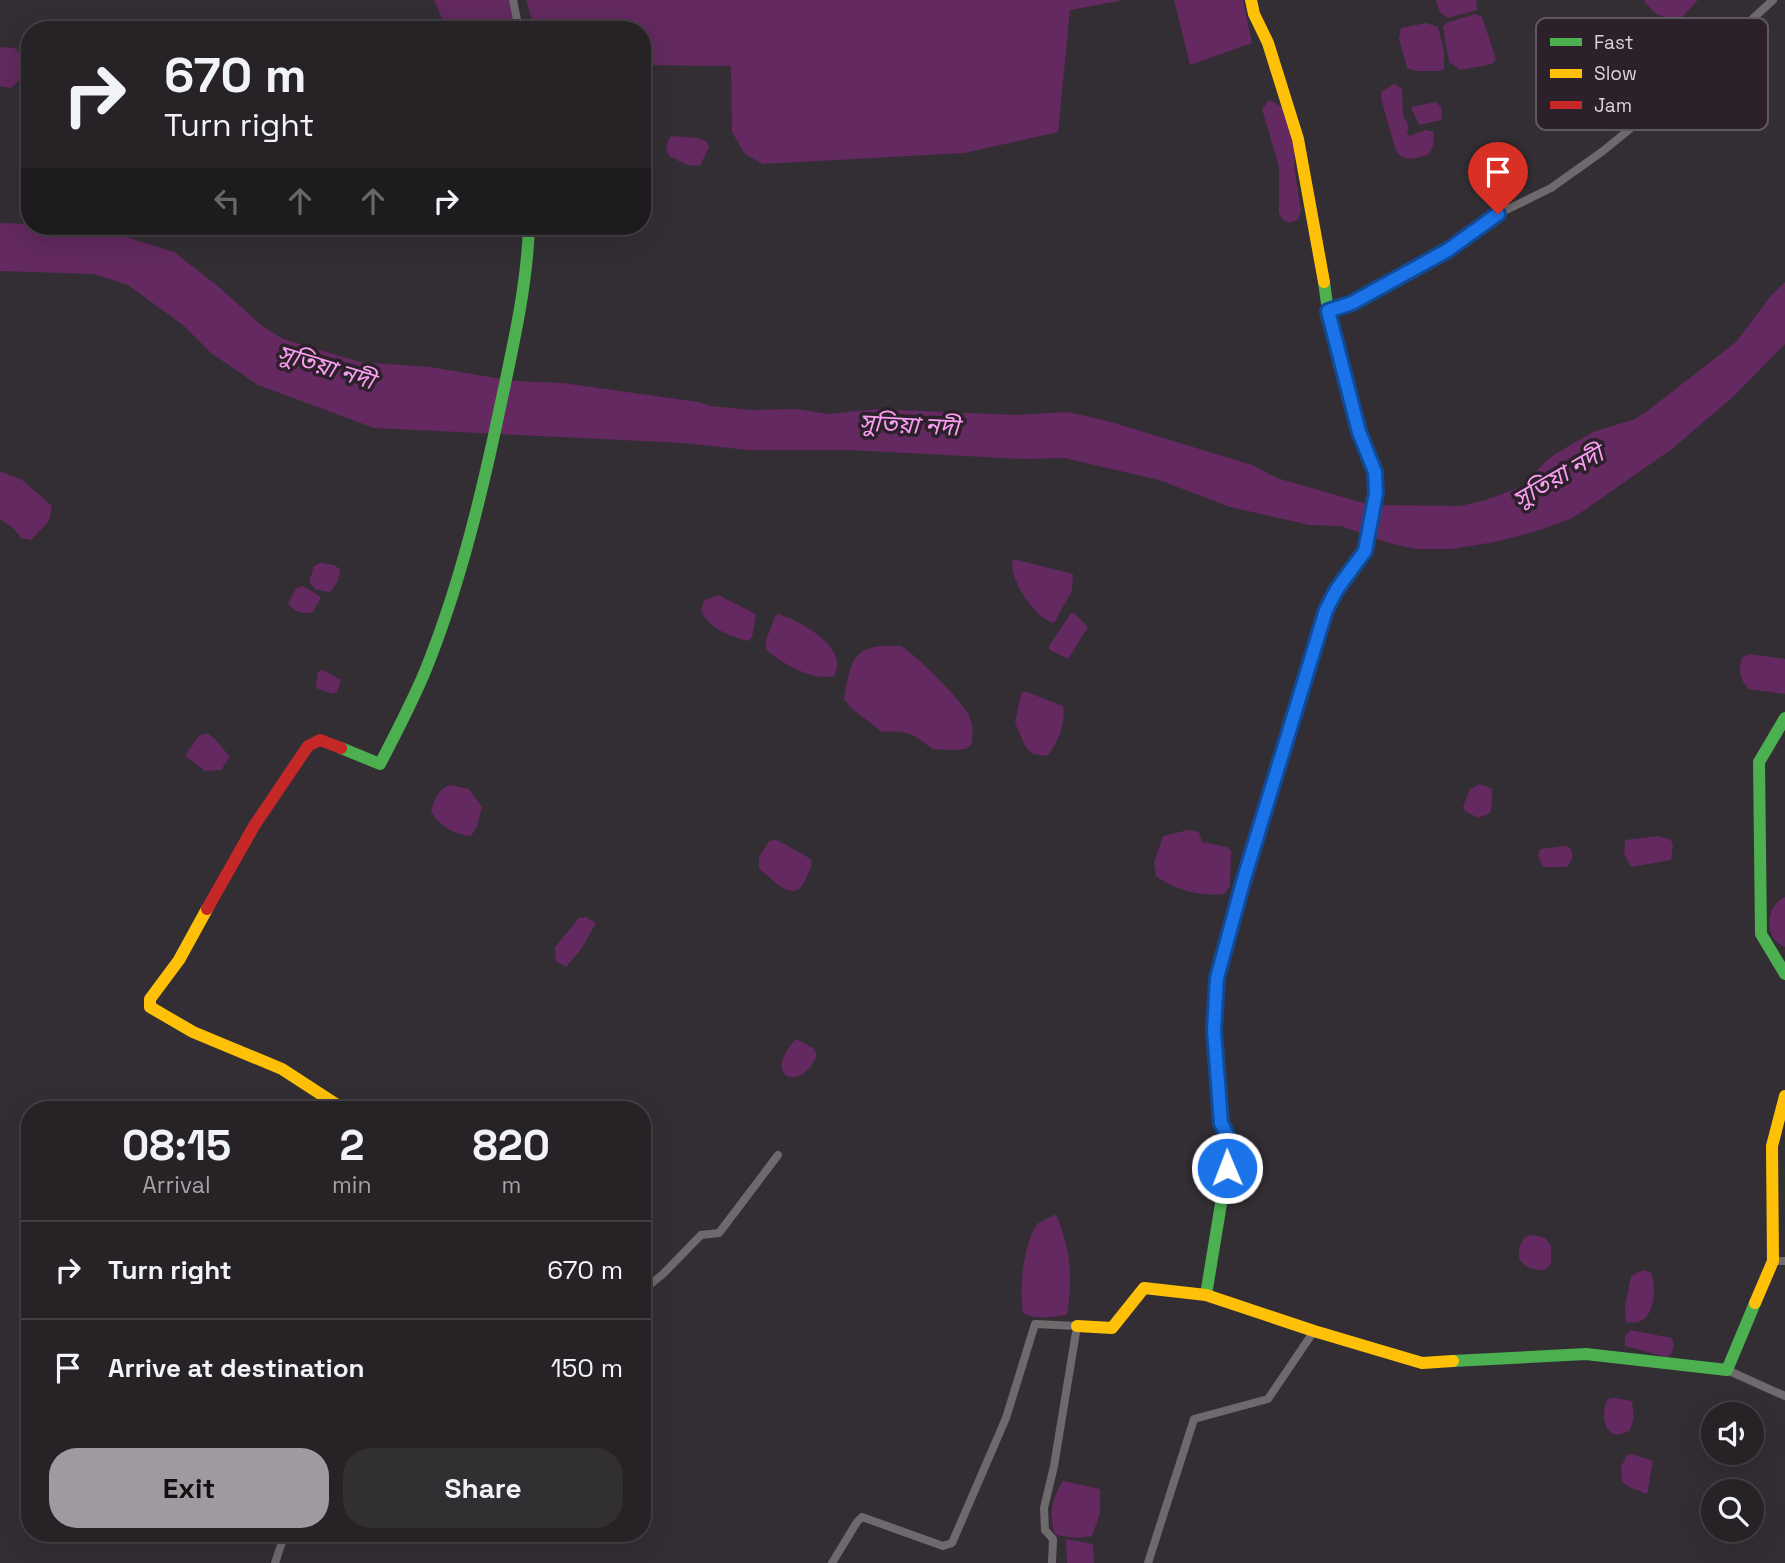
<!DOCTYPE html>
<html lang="en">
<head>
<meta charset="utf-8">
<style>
  :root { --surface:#262226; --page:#322f32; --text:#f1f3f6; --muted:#a4a4a7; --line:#423f43; --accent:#a0999f }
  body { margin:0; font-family:"Space Grotesk","Noto Sans Bengali",sans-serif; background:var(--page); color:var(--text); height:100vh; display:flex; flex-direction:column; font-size:26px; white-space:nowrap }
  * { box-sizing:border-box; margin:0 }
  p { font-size:23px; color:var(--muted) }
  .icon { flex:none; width:38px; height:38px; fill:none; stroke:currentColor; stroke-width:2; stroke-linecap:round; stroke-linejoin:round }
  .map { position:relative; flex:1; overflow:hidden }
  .panel { position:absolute; left:21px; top:1101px; width:630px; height:441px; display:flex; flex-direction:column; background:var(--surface); border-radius:28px; box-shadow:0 7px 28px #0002,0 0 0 2px var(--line) }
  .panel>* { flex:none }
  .banner { position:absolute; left:21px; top:21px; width:630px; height:214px; border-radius:28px; box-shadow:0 7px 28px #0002,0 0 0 2px var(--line); background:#262226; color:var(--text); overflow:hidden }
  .controls { position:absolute; left:1701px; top:1402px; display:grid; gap:14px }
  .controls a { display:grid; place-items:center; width:63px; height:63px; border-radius:50%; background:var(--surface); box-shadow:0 7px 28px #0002,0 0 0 2px var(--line); font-size:35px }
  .pin { position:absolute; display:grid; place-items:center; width:60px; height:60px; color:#fff; margin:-72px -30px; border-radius:50% 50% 50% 0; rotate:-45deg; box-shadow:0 0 7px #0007 }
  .pin .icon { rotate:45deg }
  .me { position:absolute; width:77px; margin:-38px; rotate:359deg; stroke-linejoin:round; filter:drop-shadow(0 0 5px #0008) }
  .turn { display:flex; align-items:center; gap:24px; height:147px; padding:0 28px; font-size:32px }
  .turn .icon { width:91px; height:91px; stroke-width:2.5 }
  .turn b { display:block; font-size:49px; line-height:60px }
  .lanes { display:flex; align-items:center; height:66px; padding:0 28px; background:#0003; justify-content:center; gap:35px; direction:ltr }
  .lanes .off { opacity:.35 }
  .eta { display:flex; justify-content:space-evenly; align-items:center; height:119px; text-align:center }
  .eta b { font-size:42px; font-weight:600; line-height:49px }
  .primary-button { display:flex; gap:14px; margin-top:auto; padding:14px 28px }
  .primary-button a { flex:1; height:80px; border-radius:28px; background:var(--accent); color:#111; font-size:28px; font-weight:600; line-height:80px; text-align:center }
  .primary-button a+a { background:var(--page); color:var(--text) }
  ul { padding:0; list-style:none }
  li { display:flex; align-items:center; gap:21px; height:98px; padding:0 28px; border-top:2px solid var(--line) }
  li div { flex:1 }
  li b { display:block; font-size:26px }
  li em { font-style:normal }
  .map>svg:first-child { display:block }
  .water { fill:#632960 }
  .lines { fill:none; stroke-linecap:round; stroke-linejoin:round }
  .street { stroke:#6e696d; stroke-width:8 }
  .fast { stroke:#4caf50; stroke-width:12 }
  .slow { stroke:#ffc107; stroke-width:12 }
  .jam { stroke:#c62828; stroke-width:12 }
  .route-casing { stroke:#114b97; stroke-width:18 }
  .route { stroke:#1a73e8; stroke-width:12 }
  .labels { text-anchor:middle; stroke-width:7; stroke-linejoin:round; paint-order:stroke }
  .water-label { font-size:24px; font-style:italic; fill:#f99ef1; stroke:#2c212a }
  .key { fill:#2c212a; stroke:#60565f; stroke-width:2 }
  .key-label { font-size:19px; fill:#dad3d9 }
</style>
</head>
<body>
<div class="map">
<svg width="1785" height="1563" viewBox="0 0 1785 1563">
  <rect width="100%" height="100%" fill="#332e33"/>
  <!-- water -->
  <path class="water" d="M434,0H508C514,10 518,20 512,30H447Z
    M526,0H1124L1070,10L1058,132L964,153L763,164L745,154L732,132L731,66L642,65V30H535Z
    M1174,0H1243L1252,43L1190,65Z
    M1436,0H1476L1477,10L1448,18L1440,13Z
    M1644,0H1698L1681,18C1662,18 1654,16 1644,0Z
    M1475,14L1482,17L1496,59L1492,64L1461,70L1449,62L1443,27L1446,23Z
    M1426,23L1438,27L1444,51V69L1440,71H1415L1407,68L1399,39L1401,28Z
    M0,47L15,48L19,53V80L11,88L0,86Z
    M1394,84L1402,89L1403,115L1409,127L1407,133L1410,136L1425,130L1434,132L1433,146L1428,155C1414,159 1402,163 1395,148L1381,98L1382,91Z
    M1269,100L1282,107L1295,149L1294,165L1301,211L1298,219L1290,223L1283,220L1279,213V167L1262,109Z
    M1436,102L1441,107L1442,120L1419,125L1411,107Z
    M672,136L698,138L707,142L709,147L700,166L687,165L669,156L666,149L669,138Z
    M0,223L91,226L174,252L219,287L261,325L283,339L360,362L430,367L515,381L563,383L698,402L711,406L751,410L796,409L828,414L878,409L1015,415L1068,412L1111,422L1252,465L1277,478L1360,502L1378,505L1460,506L1486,500L1523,486L1545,462L1555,454L1593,432L1635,419L1646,412L1736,342L1770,297L1785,282V344L1734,396L1672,449L1573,518L1537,531L1495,542L1452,549H1415L1389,543L1341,526L1309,525L1230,507L1159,480L1064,458L1024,459L848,450H747L684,443L374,428L258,385L211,353L183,325L128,285L94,274L0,271Z
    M0,471L22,480L52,506L49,521L31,540L21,538L14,529L0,519Z
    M1013,559L1073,574L1072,591L1054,623C1036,620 1007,578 1013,559Z
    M320,563L334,565L340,569L338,581L330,592L316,590L309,582L314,566Z
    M303,586L321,597L313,612C302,615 296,612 288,604L296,588Z
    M718,595L756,614L752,638L747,641C728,635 709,629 701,610L704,600Z
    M1071,613H1074L1088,627L1068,659L1050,650L1049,646Z
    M778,614C800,621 850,647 834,676C811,681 784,664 766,650V640L775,617Z
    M901,646C916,655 958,697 967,712C973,721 973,734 972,744L966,749L955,750L932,749C913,732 906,731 882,732L851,708L844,699C851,658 853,643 901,646Z
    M1749,654L1785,659V694L1748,689C1740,679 1738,669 1742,658Z
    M322,670L341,680L337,692L333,694L316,688L318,672Z
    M1024,691L1063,706C1066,724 1058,743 1047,756L1033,754L1026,748L1015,723L1021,694Z
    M207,733L215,739L230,757L221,770L205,771L185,756L199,736Z
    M1480,784L1492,789V804L1490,813L1478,818L1465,811L1463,807L1470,789Z
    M451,785L469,789L482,807L477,826L471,836C455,835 438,825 431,811C435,799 438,788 451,785Z
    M1188,830L1199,832L1202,842L1227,847L1231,851L1230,886L1224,894C1201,897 1175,890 1156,876L1154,863L1163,836Z
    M1658,836L1671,840L1673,846L1671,860L1631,867L1624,853L1625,840Z
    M774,840L779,841L811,859C813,868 808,873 805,881C793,905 774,880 759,869V857L769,841Z
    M1565,846L1569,847C1575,856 1573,859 1567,867H1543L1538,856L1540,849Z
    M1785,897V947C1763,939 1765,906 1785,897Z
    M586,917L596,923L582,948L566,967L556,961L555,947L579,918Z
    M796,1039L813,1048L817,1054C804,1093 759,1079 796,1039Z
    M1056,1214C1071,1252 1073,1276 1067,1315C1052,1316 1037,1321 1023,1313C1019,1288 1023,1246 1037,1224Z
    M1533,1235L1545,1238L1551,1246V1264L1544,1270C1521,1270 1511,1256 1525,1237Z
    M1643,1270L1651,1273C1658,1291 1654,1329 1626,1322L1625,1307L1631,1276Z
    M1630,1330L1672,1338L1674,1347L1671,1354L1666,1357L1625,1346V1336Z
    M1615,1398L1632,1401L1634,1418L1630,1430C1607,1446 1598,1417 1608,1399Z
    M1632,1454L1653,1461L1647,1494L1627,1486L1622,1481L1621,1467L1627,1455Z
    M1063,1481L1100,1489V1514L1092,1536L1077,1538L1056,1535C1047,1518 1053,1495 1063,1481Z
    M1066,1539L1093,1544L1094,1563H1067Z"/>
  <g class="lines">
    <!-- street -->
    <path class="street" d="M513,0L519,30
      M1328,311L1352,303L1448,250L1498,214L1551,188L1603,151L1652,111L1773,0
      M1773,1261H1785
      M642,1291L663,1274L701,1235L719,1233L778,1155
      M1727,1370L1785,1396
      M275,1563L283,1539L288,1533
      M832,1563L857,1522L862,1517L943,1546L952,1543L1006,1418L1035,1324L1077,1326L1054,1466L1044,1508L1045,1530L1053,1539L1052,1563
      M1148,1563L1194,1419L1268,1399L1314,1331"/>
    <!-- fast -->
    <path class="fast" d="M1785,718L1759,762L1761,934L1785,974
      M1288,736L1326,610L1337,589L1365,551L1376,493L1375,472L1359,432L1328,311L1324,282
      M341,748L380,764C396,733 413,701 426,669C461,582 483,489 502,398C514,341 527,285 529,226
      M1206,1295L1231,1143L1221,1123L1214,1030L1217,978L1224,951
      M1453,1361L1586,1354L1727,1370L1755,1303"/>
    <!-- slow -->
    <path class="slow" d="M1251,0L1254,14L1268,43L1298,139L1324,282
      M207,909L179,960L150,999V1007L193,1032L282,1069L345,1110
      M1755,1303L1773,1261L1772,1146L1785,1096
      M1077,1326L1112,1328L1144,1288L1206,1295L1314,1331L1422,1363L1453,1361"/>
    <!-- jam -->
    <path class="jam" d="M207,909L254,826L308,746L320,740L341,748
      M1224,951L1288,736"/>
  </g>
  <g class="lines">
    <defs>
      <path id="route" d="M1227,1168L1231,1143L1221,1123L1214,1030L1217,978L1243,882L1326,610L1337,589L1365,551L1376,493L1375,472L1359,432L1328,311L1352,303L1448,250L1498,214"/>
    </defs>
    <!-- route casing -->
    <use href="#route" class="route-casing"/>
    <!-- route -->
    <use href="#route" class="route"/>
  </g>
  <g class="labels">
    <!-- water labels -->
    <g class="water-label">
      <text transform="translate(326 367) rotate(17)" y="8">সুতিয়া নদী</text>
      <text transform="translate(909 425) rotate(3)" y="8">সুতিয়া নদী</text>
      <text transform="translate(1558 477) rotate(-30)" y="8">সুতিয়া নদী</text>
    </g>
  </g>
  <!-- legend -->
  <rect x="1536" y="18" width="232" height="112" rx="10" class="key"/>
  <rect x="1550" y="38" width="32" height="8" fill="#4caf50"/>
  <rect x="1550" y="69" width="32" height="9" fill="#ffc107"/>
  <rect x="1550" y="101" width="32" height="8" fill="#c62828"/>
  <g class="key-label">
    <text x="1594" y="49">Fast</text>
    <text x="1594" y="80">Slow</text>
    <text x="1594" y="112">Jam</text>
  </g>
</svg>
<div class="controls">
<a><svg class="icon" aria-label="sound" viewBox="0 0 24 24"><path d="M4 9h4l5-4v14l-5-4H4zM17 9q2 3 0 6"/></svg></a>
<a><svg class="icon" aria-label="search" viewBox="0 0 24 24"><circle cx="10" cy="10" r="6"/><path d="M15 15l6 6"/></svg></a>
</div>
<div class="pin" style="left:1498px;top:214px;background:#d93025"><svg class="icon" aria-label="arrive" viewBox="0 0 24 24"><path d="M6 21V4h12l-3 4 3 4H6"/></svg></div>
<svg class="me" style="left:1227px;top:1168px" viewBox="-20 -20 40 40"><circle r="17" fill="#1a73e8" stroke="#fff" stroke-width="3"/><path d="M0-11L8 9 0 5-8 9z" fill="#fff"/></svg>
<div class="banner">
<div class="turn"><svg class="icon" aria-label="right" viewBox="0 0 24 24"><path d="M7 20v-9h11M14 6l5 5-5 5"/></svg><div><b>670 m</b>Turn right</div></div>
<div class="lanes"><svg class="icon off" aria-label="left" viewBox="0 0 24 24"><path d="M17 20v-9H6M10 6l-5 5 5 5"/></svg><svg class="icon off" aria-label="ahead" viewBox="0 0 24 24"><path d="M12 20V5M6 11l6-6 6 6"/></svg><svg class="icon off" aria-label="ahead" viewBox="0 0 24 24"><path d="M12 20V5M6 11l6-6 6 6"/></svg><svg class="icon" aria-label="right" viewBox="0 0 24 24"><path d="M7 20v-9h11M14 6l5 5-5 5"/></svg></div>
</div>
<section class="panel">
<div class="eta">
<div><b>08:15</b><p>Arrival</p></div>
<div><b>2</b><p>min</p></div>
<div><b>820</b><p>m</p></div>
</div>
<ul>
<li><svg class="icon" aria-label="right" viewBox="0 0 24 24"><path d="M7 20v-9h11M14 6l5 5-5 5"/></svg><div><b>Turn right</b></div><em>670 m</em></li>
<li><svg class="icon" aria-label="arrive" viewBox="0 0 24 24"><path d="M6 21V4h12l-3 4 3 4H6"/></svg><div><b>Arrive at destination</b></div><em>150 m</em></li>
</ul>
<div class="primary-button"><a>Exit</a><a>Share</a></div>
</section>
</div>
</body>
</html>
